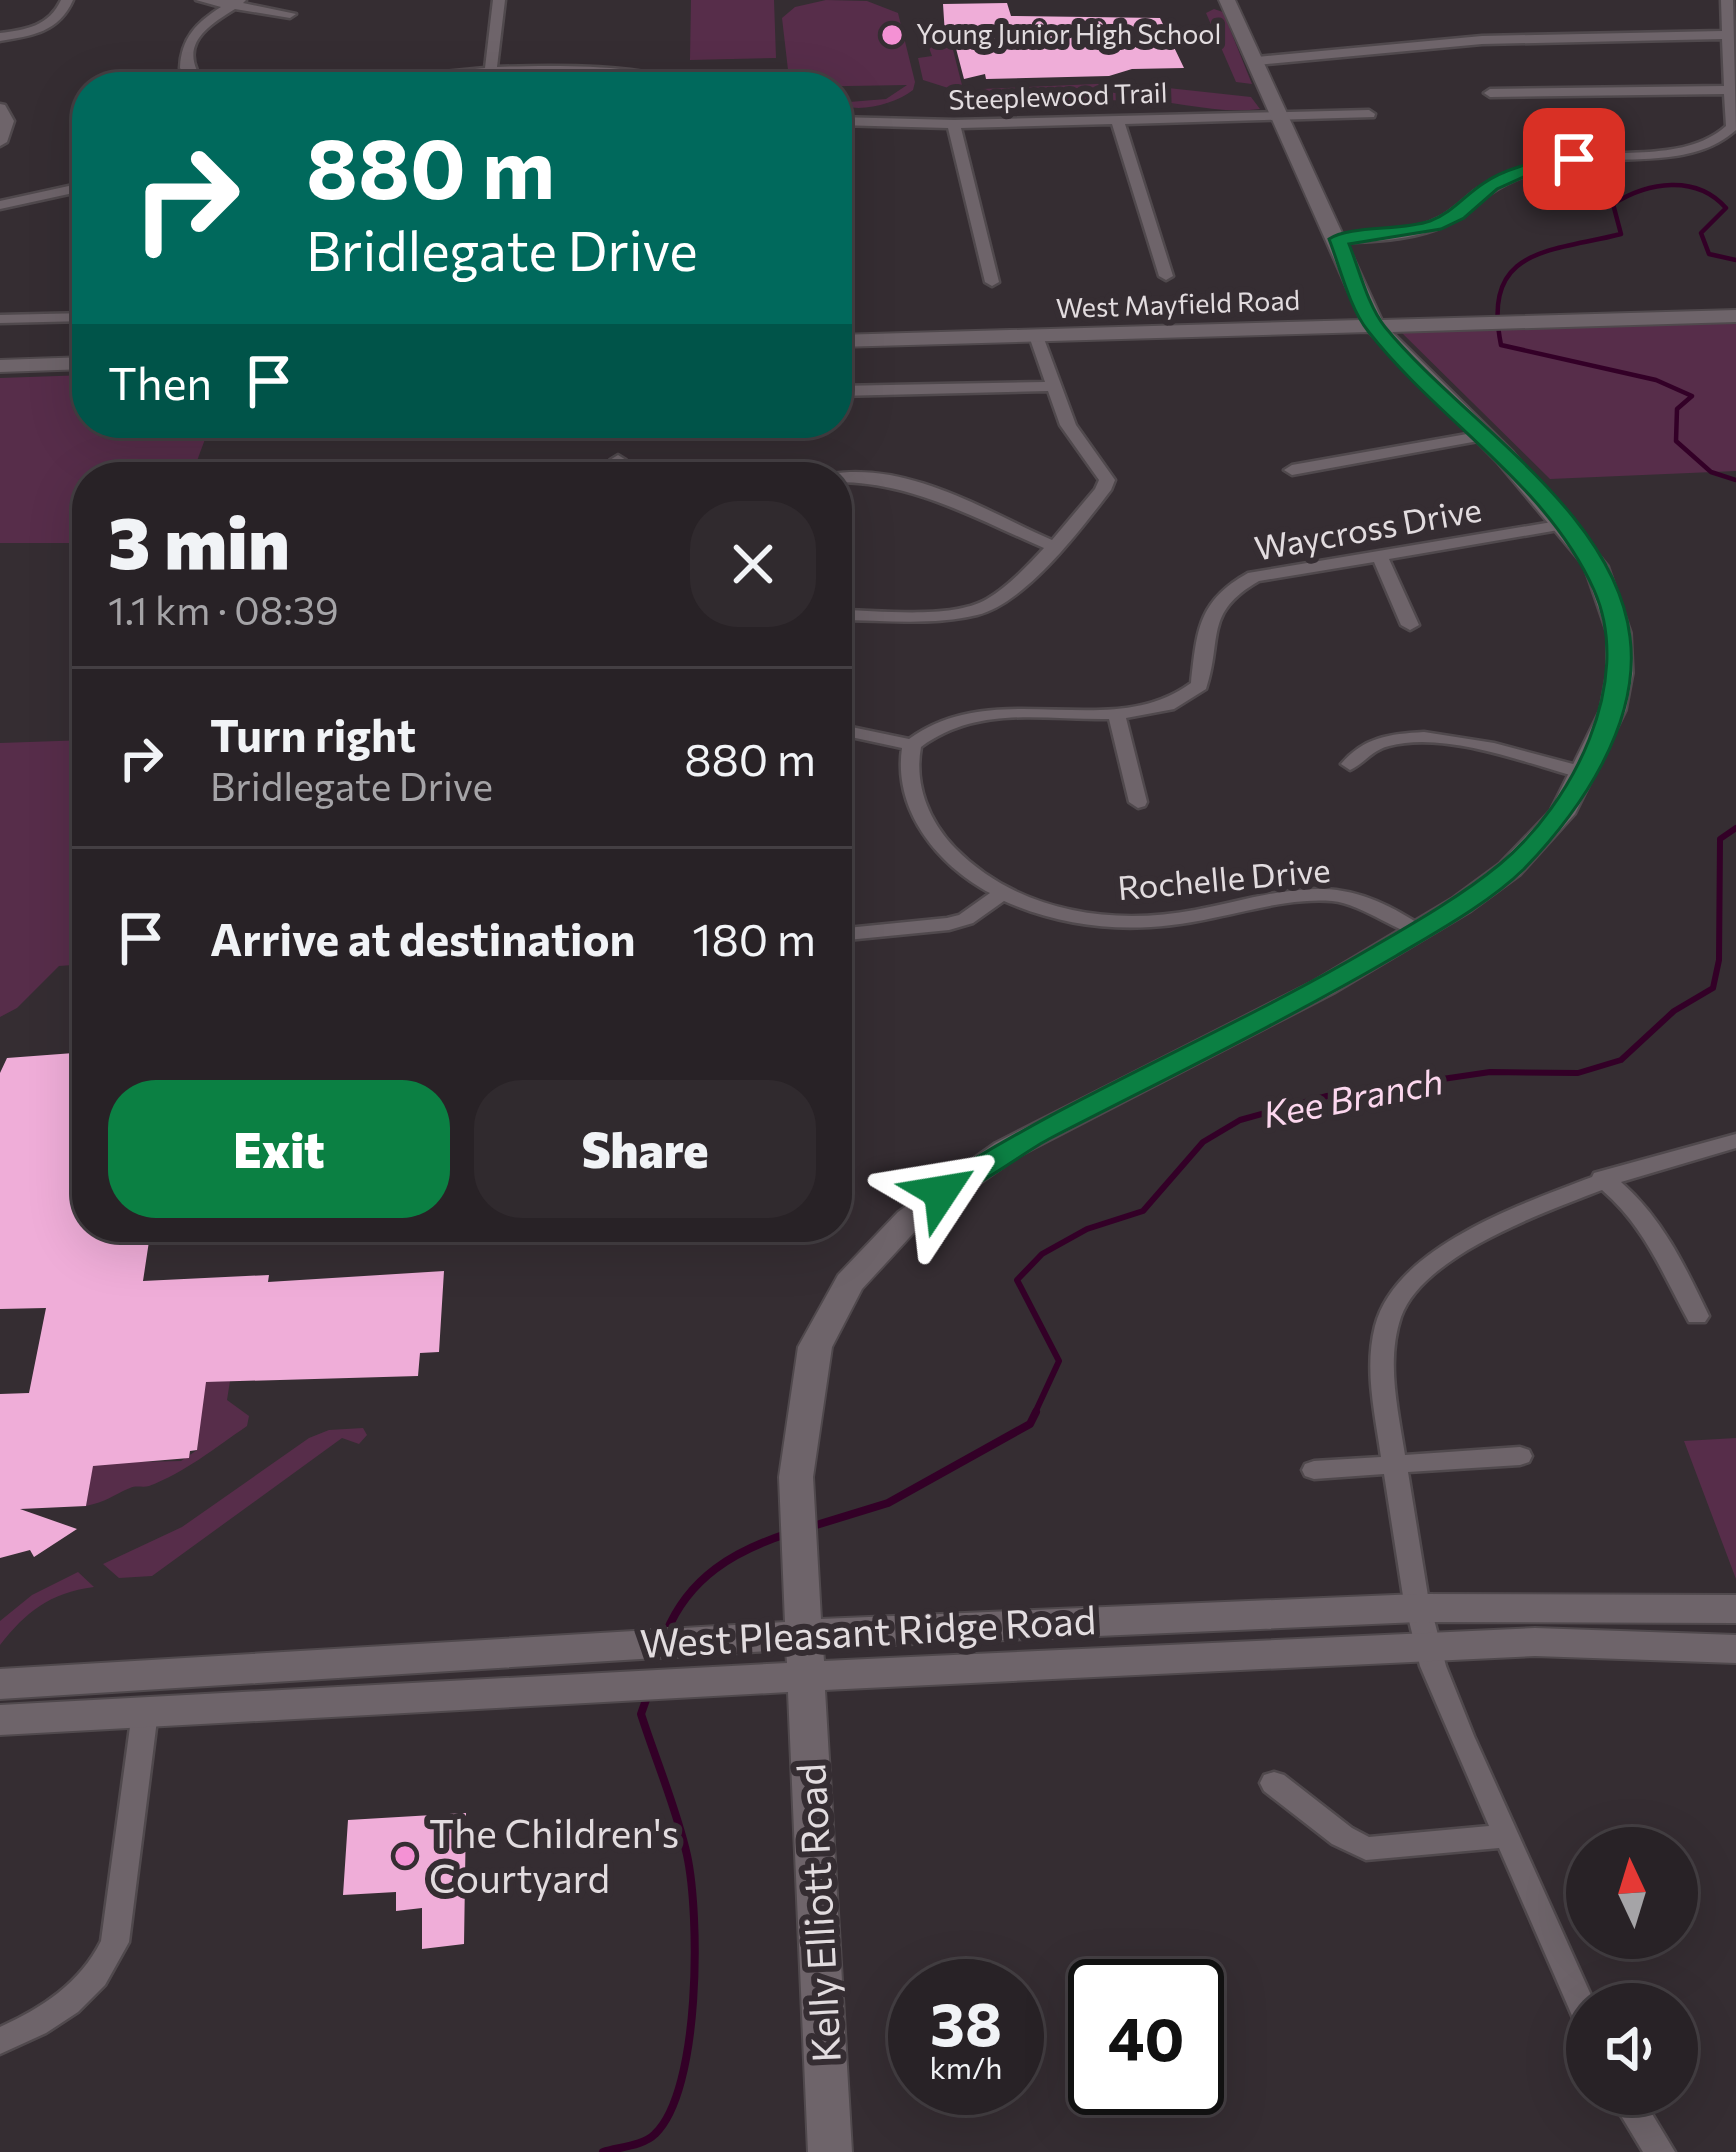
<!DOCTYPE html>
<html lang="en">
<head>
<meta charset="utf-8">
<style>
  :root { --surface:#282226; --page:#302a2e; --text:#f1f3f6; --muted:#a5a4a7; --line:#443f43; --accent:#0b8043 }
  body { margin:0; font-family:Commissioner,sans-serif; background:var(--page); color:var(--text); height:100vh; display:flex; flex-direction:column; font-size:45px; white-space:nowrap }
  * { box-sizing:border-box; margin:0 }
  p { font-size:39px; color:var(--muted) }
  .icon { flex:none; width:66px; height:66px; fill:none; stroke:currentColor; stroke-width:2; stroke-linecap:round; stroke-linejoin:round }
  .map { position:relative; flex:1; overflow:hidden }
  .details { position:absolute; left:72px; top:462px; width:780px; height:780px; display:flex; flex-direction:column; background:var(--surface); border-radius:48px; box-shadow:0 12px 48px #0002,0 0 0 3px var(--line) }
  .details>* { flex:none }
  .hud { position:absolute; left:72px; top:72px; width:780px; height:366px; border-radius:48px; box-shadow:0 12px 48px #0002,0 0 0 3px var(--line); background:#00695c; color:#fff; overflow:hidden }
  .needle { width:78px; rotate:356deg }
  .buttons { position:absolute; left:1566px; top:1827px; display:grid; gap:24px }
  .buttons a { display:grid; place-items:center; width:132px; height:132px; border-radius:50%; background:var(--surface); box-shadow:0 12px 48px #0002,0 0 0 3px var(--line); font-size:60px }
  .speed { position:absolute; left:888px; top:1959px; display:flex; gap:24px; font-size:60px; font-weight:700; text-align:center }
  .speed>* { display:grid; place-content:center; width:156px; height:156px; border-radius:50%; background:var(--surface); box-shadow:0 12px 48px #0002,0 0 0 3px var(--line); line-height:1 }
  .speed small { font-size:30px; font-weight:400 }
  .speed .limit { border:6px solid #111; border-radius:18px; background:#fff; color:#111 }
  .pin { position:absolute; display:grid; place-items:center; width:102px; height:102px; color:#fff; margin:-51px; border-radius:24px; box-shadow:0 6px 18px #0006 }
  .me { position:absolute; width:132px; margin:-66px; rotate:57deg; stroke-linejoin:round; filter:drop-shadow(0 0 9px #0008) }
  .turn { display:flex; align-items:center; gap:42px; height:252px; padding:0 36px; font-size:54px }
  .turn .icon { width:156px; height:156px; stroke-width:2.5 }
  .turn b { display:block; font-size:84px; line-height:102px }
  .then { display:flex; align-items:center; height:114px; padding:0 36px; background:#0003; gap:24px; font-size:45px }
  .round { display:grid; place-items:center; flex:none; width:126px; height:126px; border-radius:48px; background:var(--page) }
  .overview { display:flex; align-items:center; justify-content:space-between; height:204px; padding:0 36px }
  h1 { font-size:72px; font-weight:800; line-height:90px }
  .cta { display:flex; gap:24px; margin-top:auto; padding:24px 36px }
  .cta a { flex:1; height:138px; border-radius:48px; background:var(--accent); color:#fff; font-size:48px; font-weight:800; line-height:138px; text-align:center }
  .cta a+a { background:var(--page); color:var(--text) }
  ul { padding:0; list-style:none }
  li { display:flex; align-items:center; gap:36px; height:180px; padding:0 36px; border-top:3px solid var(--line) }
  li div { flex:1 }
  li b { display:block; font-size:45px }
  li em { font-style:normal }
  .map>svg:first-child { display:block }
  .green { fill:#572d4a }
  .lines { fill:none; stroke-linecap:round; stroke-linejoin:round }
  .stream-far2 { stroke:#330027; stroke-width:4.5 }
  .stream-far1 { stroke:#330027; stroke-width:6 }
  .stream { stroke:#330027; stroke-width:8 }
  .building { fill:#efadd8 }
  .street-casing { stroke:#50494d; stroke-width:5 }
  .secondary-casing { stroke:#50494d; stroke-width:4 }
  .street { fill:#6e646a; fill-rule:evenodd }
  .secondary { fill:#6e646a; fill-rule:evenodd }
  .route { fill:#0b8043; stroke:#07532c; stroke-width:3 }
  .poi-dot { fill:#f491d4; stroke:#352d32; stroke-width:4.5 }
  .labels { text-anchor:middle; stroke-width:12; stroke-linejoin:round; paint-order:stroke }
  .far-poi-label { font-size:27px; fill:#e2dcdf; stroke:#352d32; text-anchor:start }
  .far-street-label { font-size:27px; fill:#e2dcdf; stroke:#352d32 }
  .street-label { font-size:33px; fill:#e2dcdf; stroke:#352d32 }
  .water-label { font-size:36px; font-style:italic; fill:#fcd7ee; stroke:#352d32 }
  .near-street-label { font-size:39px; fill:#e2dcdf; stroke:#352d32 }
  .near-poi-label { font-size:39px; fill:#e2dcdf; stroke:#352d32; text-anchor:start }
</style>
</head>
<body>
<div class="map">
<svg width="1736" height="2152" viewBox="0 0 1736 2152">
  <rect width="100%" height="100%" fill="#352d32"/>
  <!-- green -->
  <path class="green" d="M691,0H774L776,58L690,60Z
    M826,0L867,1L898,13L915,82L913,90C894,105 855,114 837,103L886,99L907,85L790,87L782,18L795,7Z
    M1214,9L1223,12L1252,84L1236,82L1206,13Z
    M925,37L951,42L964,93L923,80L918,58L932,56Z
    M1118,83L1124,100L985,104L981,89Z
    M1122,83L1251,97L1260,109C1214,115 1174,99 1129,100Z
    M1736,322V471L1550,479L1401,332Z
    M87,375V423H211L191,477H87V543H0V378Z
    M87,740V964L59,966L17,1008L0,1017V743Z
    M230,1381L227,1400L249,1416L247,1426C215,1448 184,1473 149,1486C143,1488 136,1485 130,1488C113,1495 106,1502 86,1506L93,1463L181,1461L197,1450L202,1404L144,1385Z
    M363,1428L367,1435L359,1444L342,1438L152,1576L119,1578L103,1564L182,1527L309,1438L329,1430Z
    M1736,1438V1579L1684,1441Z
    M78,1572L94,1587C49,1593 26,1612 0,1645V1621L32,1595Z"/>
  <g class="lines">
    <!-- stream-far2 -->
    <path class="stream-far2" d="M1736,260L1709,254L1701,233L1726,208C1696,174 1648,182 1613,204L1621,234C1552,252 1481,246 1501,345L1656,380L1692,396L1677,409L1676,441L1711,472L1736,480"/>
    <!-- stream-far1 -->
    <path class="stream-far1" d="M1034,1415L1059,1361L1017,1280L1042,1254L1087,1229L1143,1211L1203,1142L1240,1120L1327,1096L1490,1072L1578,1073L1621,1060L1674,1011L1713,988L1719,960L1720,839L1736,828"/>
    <!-- stream -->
    <path class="stream" d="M813,1526L888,1503L1030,1424L1036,1412
      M666,1633C689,1577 734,1551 789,1533
      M603,2152C619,2147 643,2146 655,2134C701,2090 700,1915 687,1855C676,1807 656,1761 641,1714L647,1697"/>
  </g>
  <!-- building -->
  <path class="building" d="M1007,3L1011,16L1160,18L1184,68L1132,69L1109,76L986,79L985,74L964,79L953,37L945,35L943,4Z
    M87,1052V1227L151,1228L143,1281L269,1275L268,1282L444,1271L439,1352L420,1353L418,1376L206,1382L197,1450L190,1451L189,1458L93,1466L86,1506L20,1509L77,1529L34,1557L30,1550L0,1558V1394L29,1393L46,1308L0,1309V1073L7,1058Z
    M466,1813L464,1944L422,1949V1908L396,1911V1892L343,1895L348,1820Z"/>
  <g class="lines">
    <defs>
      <path id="street" d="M61,0H73C59,32 32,36 0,41V33C26,30 49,26 61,0Z
        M196,0H246L243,3L296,14L290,18L235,9C199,31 178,49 207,87H194L180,68C181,38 197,22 221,7Z
        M493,0H505L497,67C551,65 650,63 696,87C667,87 640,80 611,77C573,72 534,73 496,75L495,83L489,87L483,83L484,75L377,87H345L393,77L485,68Z
        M1721,0H1733L1736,130C1692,170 1622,154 1568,164C1541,169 1514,177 1491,193C1476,203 1463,217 1446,225C1413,241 1374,241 1338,243L1331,239L1338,235C1372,233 1408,234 1439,218C1453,211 1464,199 1476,190C1500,174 1526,165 1554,159C1607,146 1682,165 1726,126L1724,94L1490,97L1484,93L1490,89L1724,86L1722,39L1482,44L1257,65L1251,61L1257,57L1482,36L1722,31Z
        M0,104L5,105L14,121L7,142L0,146Z
        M1369,110L1375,114L1374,117L1125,124L1173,276L1166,280L1159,276L1112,124L961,128L999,282L992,286L985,282L948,128L837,125V117L954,120Z
        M87,182V190L0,209V201Z
        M82,244H87V252L75,248Z
        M87,313V321L0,323V315Z
        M1036,332L1043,336L1076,425L1115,480L1111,490C1081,529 1026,603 977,615C932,626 883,620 837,620V610C879,610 951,620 987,599C1009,586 1027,566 1044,548C976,519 913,482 837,482V477H829L831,474C909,462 984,510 1052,540L1095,489L1099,480L1060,425L1048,391L837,396V386L1045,382L1029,336Z
        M1484,431L1492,436L1489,439L1292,475L1284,470L1292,465Z
        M618,455L626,460V477H610V460Z
        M1564,520L1572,525L1570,528L1389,559L1419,625L1410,630L1401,625L1374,562L1259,581C1203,613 1223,639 1206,689L1174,709L1126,718L1147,802L1145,806L1138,808L1129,802L1109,719C1042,720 978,705 921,747C914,785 929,821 955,848C1018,912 1111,926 1195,910C1238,902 1279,888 1323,889C1361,890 1394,907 1425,928L1428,932L1425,936C1406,939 1364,904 1332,901C1292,898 1252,910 1213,918C1142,934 1071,931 1004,901L973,923L949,930L837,941V929L947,918L959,915L990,893C938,865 893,811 902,748L837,734V724L909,739C997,675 1110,743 1191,683C1197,630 1198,601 1248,573Z
        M1424,732L1494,743L1588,768L1590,772L1581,778C1525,763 1446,731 1389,746C1372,750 1365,763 1350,770L1341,764C1364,737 1389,734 1424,732Z
        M1736,1134V1148L1621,1182C1663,1219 1685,1266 1709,1316L1705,1322H1689C1662,1273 1645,1227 1602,1190C1545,1212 1423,1255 1401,1317C1386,1361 1398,1410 1405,1455L1520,1447L1529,1450L1532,1456L1529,1462L1520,1465L1408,1472L1428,1596L1446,1666L1474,1736L1595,2004H1587V2031L1577,2027L1499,1848L1366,1860L1332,1844L1264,1791L1260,1783L1264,1775L1274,1772L1284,1775L1352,1828L1369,1837L1489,1826L1420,1666L1403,1596L1384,1474L1314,1479L1305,1476L1302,1470L1305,1464L1314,1461L1381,1457C1375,1414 1364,1369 1375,1326C1396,1246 1522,1204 1592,1177L1594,1173Z
        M145,1702L154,1705L158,1712L129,1942L105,1985L78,2012L46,2033L0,2054V2027C42,2008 80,1983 101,1941L132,1712L136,1705Z
        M1608,2094H1640L1675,2152H1643Z"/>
      <path id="secondary" d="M1219,0H1235L1382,320L1736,310V322L1392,332L1513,452L1608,566L1631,633L1633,673L1626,710L1575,814L1520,875L1471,911L1334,993L1017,1157L920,1226L862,1289L832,1347L813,1477L821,1619L1418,1594L1736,1595V1623L1418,1622L823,1648L824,1661L1535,1628L1736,1635V1663L1535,1656L825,1690L852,2152H808L788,1692L0,1735V1705L787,1663L786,1650L0,1699V1669L785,1622L779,1477L798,1347L838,1275L898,1212L995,1143L1314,981L1451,899L1500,863L1550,811L1600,710L1607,673V633L1584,566L1497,462L1369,332L837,347V335L1361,320Z
        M87,357V369L0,372V360Z"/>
    </defs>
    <!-- street casing -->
    <use href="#street" class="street-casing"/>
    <!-- secondary casing -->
    <use href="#secondary" class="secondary-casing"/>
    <!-- street -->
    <use href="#street" class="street"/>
    <!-- secondary -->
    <use href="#secondary" class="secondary"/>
  </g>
  <!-- route -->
  <path class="route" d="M1574,154L1582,159L1580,162L1528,175L1497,189L1464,218L1441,229L1349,244C1359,269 1368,306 1385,327C1460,419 1615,511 1630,637C1641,723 1581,810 1524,869C1489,903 1438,931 1396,956C1283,1022 1165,1079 1049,1139C1023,1152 955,1206 931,1199L927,1192L931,1186C1070,1095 1227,1033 1371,948C1414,923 1461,896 1500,864C1572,804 1635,682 1594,590C1546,483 1438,421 1368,331C1349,307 1340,267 1329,239C1349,225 1402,231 1430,221C1452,213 1465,195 1484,183C1510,165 1544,161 1574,154Z"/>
  <!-- markers -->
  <g class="poi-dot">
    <circle cx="892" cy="35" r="12"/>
    <circle cx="405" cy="1856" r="12"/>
  </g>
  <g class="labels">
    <!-- far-poi labels -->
    <g class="far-poi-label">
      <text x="916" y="44">Young Junior High School</text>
    </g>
    <!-- far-street labels -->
    <g class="far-street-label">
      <text transform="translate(1058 97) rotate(-2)" y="9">Steeplewood Trail</text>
      <text transform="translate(1178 305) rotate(-2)" y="9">West Mayfield Road</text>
    </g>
    <!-- street labels -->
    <g class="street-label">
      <text transform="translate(1368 529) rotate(-10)" y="12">Waycross Drive</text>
      <text transform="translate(1224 879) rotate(-5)" y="12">Rochelle Drive</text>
    </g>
    <!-- water labels -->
    <g class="water-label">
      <text transform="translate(1353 1098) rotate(-11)" y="13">Kee Branch</text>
    </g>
    <!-- near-street labels -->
    <g class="near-street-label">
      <text transform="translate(868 1632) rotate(-3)" y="14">West Pleasant Ridge Road</text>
      <text transform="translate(819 1913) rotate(-93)" y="14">Kelly Elliott Road</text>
    </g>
    <!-- near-poi labels -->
    <g class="near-poi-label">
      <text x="429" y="1848">The Children's<tspan x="429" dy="45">Courtyard</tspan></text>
    </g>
  </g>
</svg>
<div class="buttons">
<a><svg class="needle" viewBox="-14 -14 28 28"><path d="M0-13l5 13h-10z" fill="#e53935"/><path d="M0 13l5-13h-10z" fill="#a5a4a7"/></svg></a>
<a><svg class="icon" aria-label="sound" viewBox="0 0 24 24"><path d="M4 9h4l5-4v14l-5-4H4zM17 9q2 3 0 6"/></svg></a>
</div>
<div class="speed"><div>38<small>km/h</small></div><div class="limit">40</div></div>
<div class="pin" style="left:1574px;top:159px;background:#d93025"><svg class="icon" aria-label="arrive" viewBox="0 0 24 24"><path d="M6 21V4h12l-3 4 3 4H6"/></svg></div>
<svg class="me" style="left:941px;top:1192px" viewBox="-20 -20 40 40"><path d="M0-17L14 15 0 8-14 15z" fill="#0b8043" stroke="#fff" stroke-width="4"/></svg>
<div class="hud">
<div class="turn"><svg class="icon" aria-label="right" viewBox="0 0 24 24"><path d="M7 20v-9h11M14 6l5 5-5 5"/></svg><div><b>880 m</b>Bridlegate Drive</div></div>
<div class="then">Then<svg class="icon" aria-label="arrive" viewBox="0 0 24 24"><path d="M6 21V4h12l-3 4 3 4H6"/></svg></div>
</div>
<section class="details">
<div class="overview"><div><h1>3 min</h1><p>1.1 km · 08:39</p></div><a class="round"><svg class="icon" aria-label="close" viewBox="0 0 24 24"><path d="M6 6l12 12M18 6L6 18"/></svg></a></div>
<ul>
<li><svg class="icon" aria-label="right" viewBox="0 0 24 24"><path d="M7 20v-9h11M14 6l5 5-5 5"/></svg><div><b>Turn right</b><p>Bridlegate Drive</p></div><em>880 m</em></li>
<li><svg class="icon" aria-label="arrive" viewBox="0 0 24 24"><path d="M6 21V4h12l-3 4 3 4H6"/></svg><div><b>Arrive at destination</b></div><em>180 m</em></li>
</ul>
<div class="cta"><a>Exit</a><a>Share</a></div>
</section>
</div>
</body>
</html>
